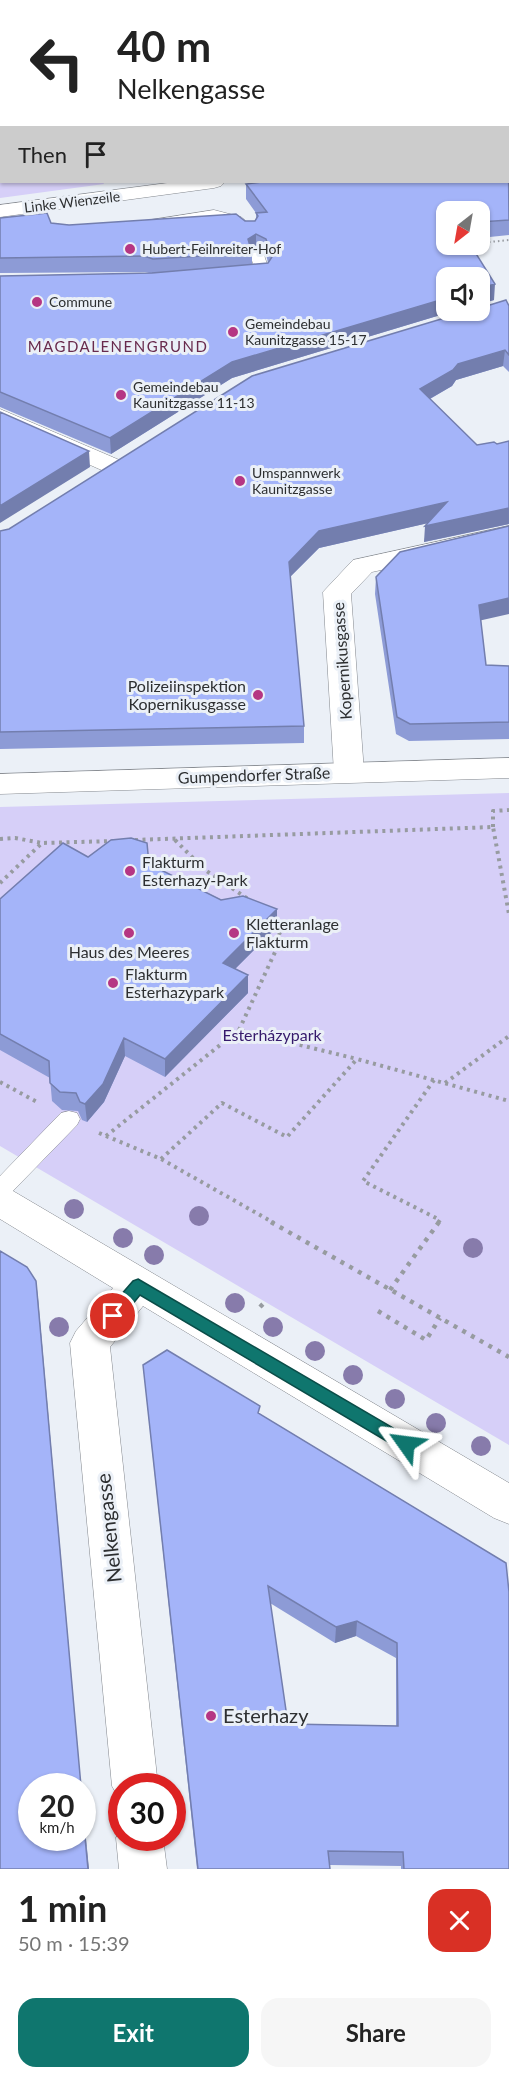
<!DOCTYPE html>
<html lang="en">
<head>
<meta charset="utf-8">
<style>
  :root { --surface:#fff; --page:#f6f6f6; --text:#222; --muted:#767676; --accent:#0f766e }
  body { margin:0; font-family:Lato,sans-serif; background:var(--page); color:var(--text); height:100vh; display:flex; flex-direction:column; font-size:22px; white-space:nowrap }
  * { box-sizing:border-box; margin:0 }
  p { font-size:20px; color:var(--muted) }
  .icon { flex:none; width:33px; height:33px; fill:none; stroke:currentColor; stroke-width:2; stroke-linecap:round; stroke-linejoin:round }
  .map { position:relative; height:1869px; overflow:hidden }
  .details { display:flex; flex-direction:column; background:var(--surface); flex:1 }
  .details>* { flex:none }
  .hud { position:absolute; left:0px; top:0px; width:510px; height:183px; box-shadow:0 2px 4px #0004; background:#fff; color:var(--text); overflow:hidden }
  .needle { width:39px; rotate:211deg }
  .controls { position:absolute; left:436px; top:201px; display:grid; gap:12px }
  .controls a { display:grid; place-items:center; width:54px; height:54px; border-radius:12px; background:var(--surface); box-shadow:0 2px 4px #0004; font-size:30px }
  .speed { position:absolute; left:18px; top:1773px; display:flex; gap:12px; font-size:30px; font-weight:700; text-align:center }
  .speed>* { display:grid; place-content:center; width:78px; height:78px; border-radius:50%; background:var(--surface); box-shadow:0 2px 4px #0004; line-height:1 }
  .speed small { font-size:15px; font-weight:400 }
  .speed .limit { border:9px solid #d22; background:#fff; color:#111 }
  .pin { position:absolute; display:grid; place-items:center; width:51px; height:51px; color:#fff; margin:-26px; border:3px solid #fff; border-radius:50%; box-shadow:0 2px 6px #0007 }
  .me { position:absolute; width:66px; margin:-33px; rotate:301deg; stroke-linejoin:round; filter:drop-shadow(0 0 4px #0008) }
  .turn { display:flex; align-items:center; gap:21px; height:126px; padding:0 18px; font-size:27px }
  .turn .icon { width:78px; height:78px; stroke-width:2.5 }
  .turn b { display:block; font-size:42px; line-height:51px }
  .then { display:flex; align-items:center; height:57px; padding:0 18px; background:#0003; gap:12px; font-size:22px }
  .round { display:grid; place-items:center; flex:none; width:63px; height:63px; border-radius:18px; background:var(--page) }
  .summary { display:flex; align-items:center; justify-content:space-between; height:102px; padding:0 18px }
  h1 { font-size:36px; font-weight:700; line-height:45px }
  .cta { display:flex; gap:12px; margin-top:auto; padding:12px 18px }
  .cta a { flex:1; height:69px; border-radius:18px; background:var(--accent); color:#fff; font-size:24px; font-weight:700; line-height:69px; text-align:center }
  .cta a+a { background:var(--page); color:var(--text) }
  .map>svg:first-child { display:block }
  .green { fill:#d6cff8 }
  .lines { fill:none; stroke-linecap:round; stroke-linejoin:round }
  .river { fill:#80e2ff; fill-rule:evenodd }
  .service-casing { stroke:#83878d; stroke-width:1 }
  .minor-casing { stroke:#83878d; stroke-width:1 }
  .tertiary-casing { stroke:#83878d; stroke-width:1 }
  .primary-casing { stroke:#83878d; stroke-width:1 }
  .path-far2 { stroke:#979ba0; stroke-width:2; stroke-dasharray:1.5 3; stroke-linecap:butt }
  .path-far1 { stroke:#979ba0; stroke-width:4; stroke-dasharray:3 4.5; stroke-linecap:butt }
  .path { stroke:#979ba0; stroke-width:4.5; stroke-dasharray:4 6; stroke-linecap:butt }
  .service { fill:#fff; fill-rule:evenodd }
  .minor { fill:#fff; fill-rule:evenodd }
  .tertiary { fill:#fff; fill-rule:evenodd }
  .primary { fill:#fff; fill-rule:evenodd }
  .rail-casing { stroke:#46484b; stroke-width:4.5 }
  .rail { stroke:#ebf0f7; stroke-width:3; stroke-dasharray:8; stroke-linecap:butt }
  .tree { fill:#877bab }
  .wall { fill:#8d9bd6; fill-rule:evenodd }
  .shaded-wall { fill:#737eae }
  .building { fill:#a4b4f9; stroke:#737eae; stroke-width:1.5; fill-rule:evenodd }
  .route { fill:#0f766e; stroke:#0a4d48; stroke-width:1.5 }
  .poi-dot { fill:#b53683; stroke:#ebf0f7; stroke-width:2 }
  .labels { text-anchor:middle; stroke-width:6; stroke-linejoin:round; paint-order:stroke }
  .far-street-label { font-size:14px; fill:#2d2f31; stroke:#ebf0f7 }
  .far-poi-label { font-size:14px; fill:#2d2f31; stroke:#ebf0f7; text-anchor:start }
  .far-neighbourhood-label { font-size:15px; letter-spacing:1.5px; fill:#682a4d; stroke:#ebf0f7 }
  .street-label { font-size:16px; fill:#2d2f31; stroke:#ebf0f7 }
  .poi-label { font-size:16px; fill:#2d2f31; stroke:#ebf0f7; text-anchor:start }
  .park-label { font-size:16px; fill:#361b6c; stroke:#ebf0f7 }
  .near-street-label { font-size:20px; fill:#2d2f31; stroke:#ebf0f7 }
  .near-poi-label { font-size:20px; fill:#2d2f31; stroke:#ebf0f7; text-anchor:start }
</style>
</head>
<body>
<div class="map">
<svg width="509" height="1869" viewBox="0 0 509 1869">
  <rect width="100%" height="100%" fill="#ebf0f7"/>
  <!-- green -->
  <path class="green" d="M0,153L2,182H103L104,184L0,198Z
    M509,793V1445L0,1146V807Z"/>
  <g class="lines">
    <!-- river -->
    <path class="river" d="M508,32H509V60H508Z"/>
    <defs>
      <path id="service" d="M214,210L241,217L253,227L247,231L214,218L156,227L150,223L151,220Z
        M257,251L264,255L270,273L263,277H242V271L255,269L250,255Z
        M69,1111L77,1113L80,1119L77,1125L8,1196L0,1199V1176L61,1113Z"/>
      <path id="minor" d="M508,116H509V128H508Z
        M0,409L124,462L128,467L124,472L115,475L106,472L0,425Z
        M509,526V542L372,572L351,594L364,772L360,779L349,782L338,779L334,772L323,592L353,560Z
        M0,1186L13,1191L509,1483V1524L494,1518L143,1306L110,1347L158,1786H122V1804L112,1786L70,1343L76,1331L113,1288L0,1219Z
        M122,1826V1838H163L167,1869H119L116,1838Z"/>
      <path id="tertiary" d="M509,758V778L0,794V774Z"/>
      <path id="primary" d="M364,0H383L363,2Z
        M509,86V99H508V86Z
        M175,182H225L221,186L214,188L0,217V205Z"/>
    </defs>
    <!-- service casing -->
    <use href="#service" class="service-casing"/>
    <!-- minor casing -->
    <use href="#minor" class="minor-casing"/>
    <!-- tertiary casing -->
    <use href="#tertiary" class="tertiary-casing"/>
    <!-- primary casing -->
    <use href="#primary" class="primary-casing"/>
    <!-- path-far2 -->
    <path class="path-far2" d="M415,2L417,0
      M480,243L509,240"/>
    <!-- path-far1 -->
    <path class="path-far1" d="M493,827V811L509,810
      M0,839L15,838L42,843
      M135,840L493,827L509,914
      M175,840L205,870L248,899
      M0,883L42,843L113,841
      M239,1030L282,937L273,926
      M434,1080L363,1181L440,1220L438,1223
      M0,1082L39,1103
      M445,1083L509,1036
      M99,1133L161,1159L274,1223
      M106,1136L239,1030L357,1059
      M161,1159L222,1103L287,1137L357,1059L509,1101"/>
    <!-- path -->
    <path class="path" d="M271,1222L509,1357
      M390,1290L439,1222
      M260,1307L265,1302
      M378,1311L426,1340L440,1318"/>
    <!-- service -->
    <use href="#service" class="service"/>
    <!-- minor -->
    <use href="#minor" class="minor"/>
    <!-- tertiary -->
    <use href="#tertiary" class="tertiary"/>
    <!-- primary -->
    <use href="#primary" class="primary"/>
    <defs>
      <path id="rail" d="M492,2L495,0"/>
    </defs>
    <!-- rail casing -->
    <use href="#rail" class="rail-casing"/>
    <!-- rail -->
    <use href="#rail" class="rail"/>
  </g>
  <!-- trees -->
  <g class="tree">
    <circle cx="74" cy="1209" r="10"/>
    <circle cx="199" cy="1216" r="10"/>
    <circle cx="123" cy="1238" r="10"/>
    <circle cx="473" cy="1248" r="10"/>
    <circle cx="154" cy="1255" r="10"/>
    <circle cx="235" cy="1303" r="10"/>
    <circle cx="59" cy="1327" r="10"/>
    <circle cx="273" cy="1327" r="10"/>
    <circle cx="315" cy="1351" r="10"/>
    <circle cx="353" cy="1375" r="10"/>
    <circle cx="395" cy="1399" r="10"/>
    <circle cx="436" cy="1423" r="10"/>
    <circle cx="481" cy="1446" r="10"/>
  </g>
  <!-- wall -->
  <path class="wall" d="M509,125V235L480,238V212H447L494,300L480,304V278L447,310H457L232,378L111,454L0,407V276L149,273L145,272L0,273V218L69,225L255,221L256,219V213L246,199V184L508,182ZM256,249L266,254L268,263L252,264V252Z
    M509,306V372L503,366L456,380L452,386L430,399L477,445L497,444L509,441V524L424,542L428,523L319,548L290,577L304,726V743L0,749V531L9,529Z
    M376,577L481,621L486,665L509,666V739L409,741L396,734L375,594Z
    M88,857L149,864L277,927L235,969L248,975V993L165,1077L125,1056L104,1102L87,1122L82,1120L78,1111L62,1110L52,1101L50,1078L0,1050V899Z
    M143,1365L260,1414L506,1563L509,1869H401V1866L330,1865V1869H197ZM270,1603L335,1643L356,1636L396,1658V1726L288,1724Z"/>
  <!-- shaded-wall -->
  <path class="shaded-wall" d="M0,40H1L2,54L0,55Z
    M0,111H2V126H0Z
    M256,234V249L250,253L248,239Z
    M495,284L494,300L480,304L481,288Z
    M447,298V310H457L232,378L111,454L110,438L232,362Z
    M505,350L503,366L456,380L452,386L419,405L420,389L458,364Z
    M89,451L90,467L0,523V506Z
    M447,502L446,519L319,548L289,578V562L319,531Z
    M509,508V524L424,542L425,526Z
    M509,598V614L478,621L479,605Z
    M277,909V927L223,981V963Z
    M248,975V993L165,1077V1059Z
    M124,1038L125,1056L104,1102L87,1122L85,1104Z
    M36,1281L38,1298L81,1786Z
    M357,1621L356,1636L335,1643L336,1627Z
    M82,1798L89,1869H88Z"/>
  <!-- building -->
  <path class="building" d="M0,0H185V2H2V44L1,40H0Z
    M2,54V111H0V55Z
    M508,125L509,220L480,222V212H447V244H470L495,284L481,288L480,290V278H447V298L232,362L110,438L0,392V276L152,273L268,263L272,257L266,239L256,234L248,239L252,253L153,259L144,256L0,258V218L47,213L51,223L69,225L236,214L245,221H255L258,216L256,213L267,212L246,184L262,182H508Z
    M506,300L509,306V355L505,350L458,364L453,370L420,389L477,445L494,442L497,444L509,441V508L425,526L447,502L319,531L289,562L304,726L0,732V531L9,529L252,376L471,310H480V308Z
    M0,412L89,451L0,506Z
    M509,526V598L479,605L486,665L509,666V722L410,724L397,717L376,577L400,552Z
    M131,838L147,843L149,864L221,900L243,896L277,909L223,963L248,975L165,1059L124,1038L103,1084L85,1104L80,1102L76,1093L60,1092L50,1083L49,1061L0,1034V899L63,843L88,857L111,840Z
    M0,1251L27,1267L36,1281L81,1786H32V1838H82V1806L88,1869H0Z
    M167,1350L260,1406L258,1413L506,1563L509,1592V1869H404L403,1852L328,1851L330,1869H198L143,1365ZM268,1586L336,1627L357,1621L397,1643L398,1726L288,1724Z"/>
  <!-- route -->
  <path class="route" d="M138,1279L412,1439L415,1444L412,1449L406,1452L400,1449L140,1295L119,1321H107L105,1316L107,1311L133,1281Z"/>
  <!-- markers -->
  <g class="poi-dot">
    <circle cx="130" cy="249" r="6"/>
    <circle cx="37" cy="302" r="6"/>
    <circle cx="233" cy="332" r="6"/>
    <circle cx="121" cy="395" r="6"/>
    <circle cx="240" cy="481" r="6"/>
    <circle cx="258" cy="695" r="6"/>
    <circle cx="130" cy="871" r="6"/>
    <circle cx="129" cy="933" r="6"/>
    <circle cx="234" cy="933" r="6"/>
    <circle cx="113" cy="983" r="6"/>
    <circle cx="211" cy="1716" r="6"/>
  </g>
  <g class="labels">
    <!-- far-street labels -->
    <g class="far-street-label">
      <text transform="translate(72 202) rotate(-7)" y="5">Linke Wienzeile</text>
    </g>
    <!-- far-poi labels -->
    <g class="far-poi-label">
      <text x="142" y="254">Hubert-Feilnreiter-Hof</text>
      <text x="49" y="307">Commune</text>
      <text x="245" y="329">Gemeindebau<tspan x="245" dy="16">Kaunitzgasse 15-17</tspan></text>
      <text x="133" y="392">Gemeindebau<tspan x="133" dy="16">Kaunitzgasse 11-13</tspan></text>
      <text x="252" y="478">Umspannwerk<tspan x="252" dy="16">Kaunitzgasse</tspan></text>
    </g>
    <!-- far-neighbourhood labels -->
    <g class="far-neighbourhood-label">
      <text x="118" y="352">MAGDALENENGRUND</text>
    </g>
    <!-- street labels -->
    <g class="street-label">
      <text transform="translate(342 661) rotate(-94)" y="6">Kopernikusgasse</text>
      <text transform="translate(254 775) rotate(-2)" y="6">Gumpendorfer Straße</text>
    </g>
    <!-- poi labels -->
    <g class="poi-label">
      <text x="246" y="692" text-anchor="end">Polizeiinspektion<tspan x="246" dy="18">Kopernikusgasse</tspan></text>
      <text x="142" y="868">Flakturm<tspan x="142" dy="18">Esterhazy-Park</tspan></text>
      <text x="246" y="930">Kletteranlage<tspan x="246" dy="18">Flakturm</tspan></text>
      <text x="129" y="958" text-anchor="middle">Haus des Meeres</text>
      <text x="125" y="980">Flakturm<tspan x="125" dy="18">Esterhazypark</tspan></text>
    </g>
    <!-- park labels -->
    <g class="park-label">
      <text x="272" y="1041">Esterházypark</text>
    </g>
    <!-- near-street labels -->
    <g class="near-street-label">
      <text transform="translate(109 1528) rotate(-96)" y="7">Nelkengasse</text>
    </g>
    <!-- near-poi labels -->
    <g class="near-poi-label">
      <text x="223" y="1723">Esterhazy</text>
    </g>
  </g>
</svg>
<div class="controls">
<a><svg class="needle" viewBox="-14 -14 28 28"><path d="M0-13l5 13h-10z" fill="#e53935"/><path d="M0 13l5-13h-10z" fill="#767676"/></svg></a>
<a><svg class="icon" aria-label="sound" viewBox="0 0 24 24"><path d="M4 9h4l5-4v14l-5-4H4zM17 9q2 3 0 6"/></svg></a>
</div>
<div class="speed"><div>20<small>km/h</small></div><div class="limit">30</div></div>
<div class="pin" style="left:113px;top:1316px;background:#d93025"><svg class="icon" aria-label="arrive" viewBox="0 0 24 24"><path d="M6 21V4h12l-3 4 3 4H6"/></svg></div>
<svg class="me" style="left:406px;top:1444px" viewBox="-20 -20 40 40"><path d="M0-17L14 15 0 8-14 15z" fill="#0f766e" stroke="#fff" stroke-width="4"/></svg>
<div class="hud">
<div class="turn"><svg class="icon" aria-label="left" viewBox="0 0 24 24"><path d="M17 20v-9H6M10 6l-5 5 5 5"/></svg><div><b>40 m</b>Nelkengasse</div></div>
<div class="then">Then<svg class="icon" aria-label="arrive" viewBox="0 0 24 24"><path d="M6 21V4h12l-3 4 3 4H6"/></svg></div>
</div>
</div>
<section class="details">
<div class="summary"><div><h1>1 min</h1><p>50 m · 15:39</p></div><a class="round" style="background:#d93025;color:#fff"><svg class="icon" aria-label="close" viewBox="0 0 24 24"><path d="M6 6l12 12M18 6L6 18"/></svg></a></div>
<div class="cta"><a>Exit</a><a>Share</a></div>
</section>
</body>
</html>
